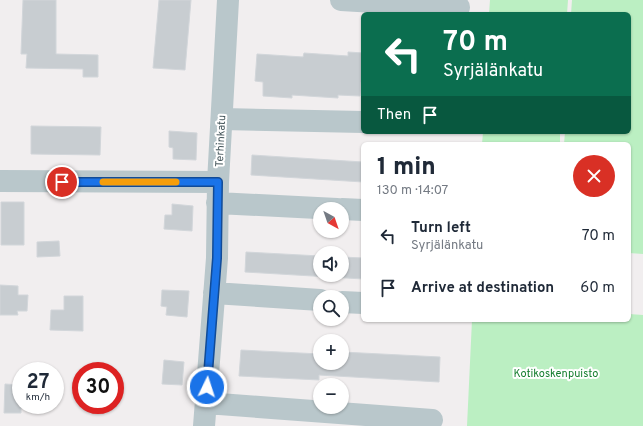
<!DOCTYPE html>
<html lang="en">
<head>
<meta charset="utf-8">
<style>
  :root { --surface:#fff; --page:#f6f6f7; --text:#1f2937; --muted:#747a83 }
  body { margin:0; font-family:Overpass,sans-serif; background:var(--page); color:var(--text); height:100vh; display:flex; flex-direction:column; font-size:15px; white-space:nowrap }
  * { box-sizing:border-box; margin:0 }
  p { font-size:13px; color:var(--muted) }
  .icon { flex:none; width:22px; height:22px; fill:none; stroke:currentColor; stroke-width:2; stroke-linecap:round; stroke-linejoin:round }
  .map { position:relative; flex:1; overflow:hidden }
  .sheet { position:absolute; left:361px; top:142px; width:270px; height:180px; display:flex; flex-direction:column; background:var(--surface); border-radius:6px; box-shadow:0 1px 3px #0004 }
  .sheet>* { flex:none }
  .top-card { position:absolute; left:361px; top:12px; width:270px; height:122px; border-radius:6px; box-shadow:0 1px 3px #0004; background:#0b6e4f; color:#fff; overflow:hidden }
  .needle { width:26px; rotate:140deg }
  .fabs { position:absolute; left:313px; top:202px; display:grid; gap:8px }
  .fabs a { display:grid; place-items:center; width:36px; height:36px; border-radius:50%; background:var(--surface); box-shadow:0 1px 3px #0004; font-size:20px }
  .speed { position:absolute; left:12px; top:362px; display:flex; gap:8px; font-size:20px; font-weight:700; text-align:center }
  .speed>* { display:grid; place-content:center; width:52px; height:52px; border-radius:50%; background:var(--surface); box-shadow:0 1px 3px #0004; line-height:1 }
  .speed small { font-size:10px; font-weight:400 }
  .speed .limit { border:6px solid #d22; background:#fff; color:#111 }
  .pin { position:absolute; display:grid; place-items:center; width:34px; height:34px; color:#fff; margin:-17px; border:2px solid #fff; border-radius:50%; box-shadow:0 1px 4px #0007 }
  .me { position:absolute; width:44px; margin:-22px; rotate:4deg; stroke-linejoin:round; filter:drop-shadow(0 0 3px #0008) }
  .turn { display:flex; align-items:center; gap:14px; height:84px; padding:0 16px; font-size:18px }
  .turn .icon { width:52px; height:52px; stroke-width:2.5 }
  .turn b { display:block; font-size:28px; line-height:34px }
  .then { display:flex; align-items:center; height:38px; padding:0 16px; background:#0003; gap:8px; font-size:15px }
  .round { display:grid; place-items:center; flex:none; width:42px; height:42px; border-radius:21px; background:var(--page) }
  .summary { display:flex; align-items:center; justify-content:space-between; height:68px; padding:0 16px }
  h1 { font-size:24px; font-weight:800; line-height:30px }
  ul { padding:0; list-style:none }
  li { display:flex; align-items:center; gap:12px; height:52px; padding:0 16px }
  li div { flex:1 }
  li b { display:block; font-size:15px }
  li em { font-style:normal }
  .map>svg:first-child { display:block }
  .green { fill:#bbefc2 }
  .building { fill:#c8cdd1; stroke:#d2d6da }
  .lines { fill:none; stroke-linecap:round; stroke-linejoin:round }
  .minor { stroke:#b9c7cb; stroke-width:22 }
  .route-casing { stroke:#114b97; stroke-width:10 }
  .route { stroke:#1a73e8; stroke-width:7 }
  .slow { stroke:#f59e0b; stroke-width:7 }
  .labels { text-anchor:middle; stroke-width:4; stroke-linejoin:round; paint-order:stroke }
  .street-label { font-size:11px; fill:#46575c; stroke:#fff }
  .park-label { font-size:11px; fill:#157e2f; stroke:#fff }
</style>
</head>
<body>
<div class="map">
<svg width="643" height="426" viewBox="0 0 643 426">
  <rect width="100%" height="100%" fill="#f1eeef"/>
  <!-- green -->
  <path class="green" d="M490,0H568L567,14H489Z
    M572,0H643V254L629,253V144H564L565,132H629V14H571Z
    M483,132H560V144H482Z
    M629,314L643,315V426H467L472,320H629Z"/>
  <!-- building -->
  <path class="building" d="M23,0H56V54L98,55V77H83V69L26,68L27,54H21Z
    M159,0H191L185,70L153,68Z
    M348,52L363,53V82H361L360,96L338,95V98L292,95V98L263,96V82L255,81L257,54L303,57L304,53L348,56Z
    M31,126L101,127L100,155L31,154Z
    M169,131L197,133L196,160L173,159V148L169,147Z
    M252,155L363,162V182L251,175Z
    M1,202H24V245H1Z
    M172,204L193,206L192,231L164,229L165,215H172Z
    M59,241L60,256L37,257V242Z
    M246,252L320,256V275H342V257L363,258V279L245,272Z
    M0,285L18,286V295H28L27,311H17L18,315H0Z
    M162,290L189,291L187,317L166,315L167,307L161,306Z
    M64,296H83V331L50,330L51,310H64Z
    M241,350L320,354V351V363H342V352L440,357L439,382L319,375V380L239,376Z
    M164,360L184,362L182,385L162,384Z
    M5,384L21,385V413H4Z"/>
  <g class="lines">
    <!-- minor -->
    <path class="minor" d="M341,0L459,7
      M222,119L363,122
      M0,181L218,182
      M217,203L337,209
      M342,209L363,210
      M214,293L320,300
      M342,302L363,303
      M206,403L432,420
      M204,426L217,258L218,182L228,0"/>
  </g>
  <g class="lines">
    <defs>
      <path id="route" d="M62,182H218L217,258L207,387"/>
    </defs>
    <!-- route casing -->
    <use href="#route" class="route-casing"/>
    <!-- route -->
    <use href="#route" class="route"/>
    <!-- slow -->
    <path class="slow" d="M103,182H176"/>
  </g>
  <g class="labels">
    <!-- street labels -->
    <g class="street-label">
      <text transform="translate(220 141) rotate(-87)" y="4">Terhinkatu</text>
    </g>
    <!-- park labels -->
    <g class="park-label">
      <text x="556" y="377">Kotikoskenpuisto</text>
    </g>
  </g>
</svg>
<div class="fabs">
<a><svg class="needle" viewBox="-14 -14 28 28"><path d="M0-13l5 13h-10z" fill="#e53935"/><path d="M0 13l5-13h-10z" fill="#747a83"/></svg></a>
<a><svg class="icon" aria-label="sound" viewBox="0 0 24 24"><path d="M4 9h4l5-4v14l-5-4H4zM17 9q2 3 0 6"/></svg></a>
<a><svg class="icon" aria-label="search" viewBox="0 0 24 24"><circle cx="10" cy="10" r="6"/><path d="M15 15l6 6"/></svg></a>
<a>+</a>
<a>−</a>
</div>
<div class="speed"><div>27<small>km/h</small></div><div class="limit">30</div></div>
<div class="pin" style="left:62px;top:182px;background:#d93025"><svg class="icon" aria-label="arrive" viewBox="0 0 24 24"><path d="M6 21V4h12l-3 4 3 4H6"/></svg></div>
<svg class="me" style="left:207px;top:387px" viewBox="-20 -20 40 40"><circle r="17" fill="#1a73e8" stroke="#fff" stroke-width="3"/><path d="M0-11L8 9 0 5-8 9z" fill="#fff"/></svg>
<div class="top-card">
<div class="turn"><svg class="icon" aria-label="left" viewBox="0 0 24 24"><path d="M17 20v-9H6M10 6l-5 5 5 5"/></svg><div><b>70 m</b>Syrjälänkatu</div></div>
<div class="then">Then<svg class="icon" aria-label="arrive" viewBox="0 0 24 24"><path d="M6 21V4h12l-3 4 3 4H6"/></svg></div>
</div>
<section class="sheet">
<div class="summary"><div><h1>1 min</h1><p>130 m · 14:07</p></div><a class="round" style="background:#d93025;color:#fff"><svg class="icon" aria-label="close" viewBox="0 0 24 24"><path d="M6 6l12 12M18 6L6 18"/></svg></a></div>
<ul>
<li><svg class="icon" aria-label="left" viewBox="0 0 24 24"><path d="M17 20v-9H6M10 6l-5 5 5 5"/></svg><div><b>Turn left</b><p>Syrjälänkatu</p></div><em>70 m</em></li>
<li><svg class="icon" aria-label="arrive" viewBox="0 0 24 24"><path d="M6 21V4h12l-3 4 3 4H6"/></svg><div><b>Arrive at destination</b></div><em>60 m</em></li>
</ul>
</section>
</div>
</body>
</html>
